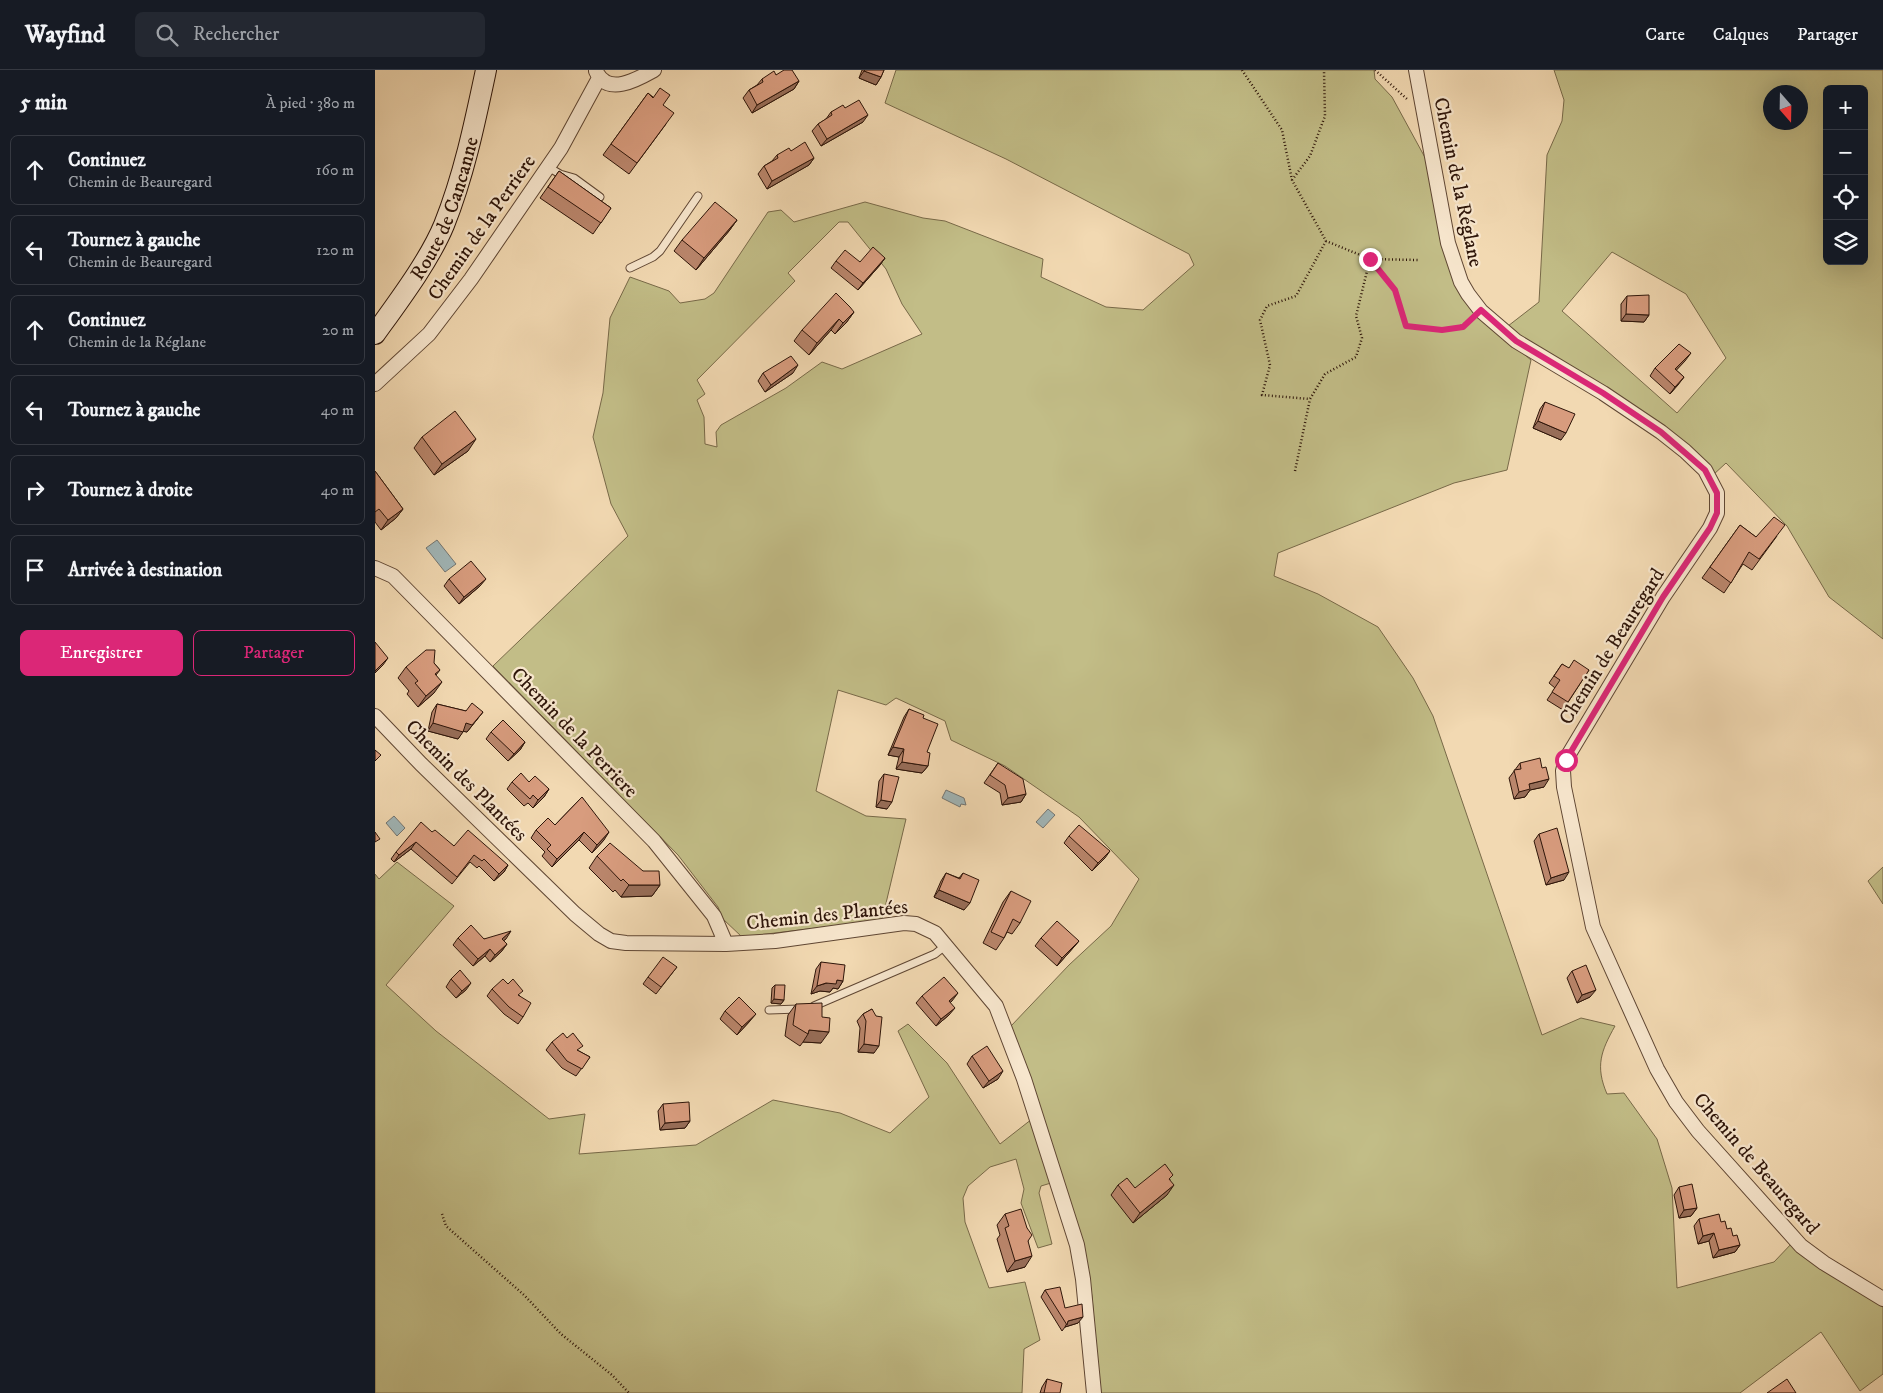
<!DOCTYPE html>
<html lang="fr">
<meta charset="utf-8">
<style>
body{margin:0;font-family:"IM FELL DW Pica",serif;background:#242831;color:#f1f3f6}
.controls{position:absolute;right:15px;top:15px;display:grid;overflow:hidden;border-radius:8px;box-shadow:0 5px 20px #0002}
.controls button{width:45px;height:45px;display:grid;place-items:center;padding:0;border:0;border-bottom:1px solid #363941;background:#171b24;color:#f1f3f6;font:25px sans-serif}
.compass{position:absolute;left:1388px;top:15px;width:45px;height:45px;border-radius:50%;background:#171b24;box-shadow:0 5px 20px #0002;rotate:160deg}
.stop{position:absolute;width:15px;height:15px;margin:-11px;border:4px solid #db2777;border-radius:50%;background:#fff}
.stop.end{background:#db2777;border-color:#fff;box-shadow:0 1px 5px #0008}
.list{margin:0;padding:0;list-style:none}
h2{display:flex;justify-content:space-between;align-items:center;height:65px;margin:0;padding:0 20px;font-size:21px}
h2 small{font-size:16px;font-weight:400;color:#9ea1a6}
.list li{display:grid;grid-template-columns:32px 1fr auto;gap:15px;align-items:center;box-sizing:border-box;height:70px;margin:0 10px 10px;padding:0 10px;border:1px solid #363941;border-radius:8px}
.list b{display:block;font-size:19px;white-space:nowrap}
.list p{margin:0;font-size:16px;white-space:nowrap;color:#9ea1a6}
.list em{font-size:16px;font-style:normal;color:#9ea1a6}
.actions{display:flex;gap:10px;padding:15px 20px}
.actions a{flex:1;padding:11px 0;border:1px solid #db2777;border-radius:8px;text-align:center;font-size:18px;color:#db2777}
.actions .main{background:#db2777;color:#fff}
.icon{flex:none;width:28px;height:28px;fill:none;stroke:currentColor;stroke-width:2;stroke-linecap:round;stroke-linejoin:round}
.map{position:relative;flex:none;width:1508px;height:1323px;overflow:hidden}
header{display:flex;align-items:center;gap:30px;box-sizing:border-box;height:70px;padding:0 25px;background:#171b24;border-bottom:1px solid #363941}
header strong{font-size:24px}
nav{display:flex;gap:28px;margin-inline-start:auto;font-size:18px}
.search{width:350px;height:45px;background:#242831;display:flex;align-items:center;gap:12px;box-sizing:border-box;padding:0 18px;border-radius:8px;color:#9ea1a6;font-size:19px}
main{display:flex}
aside{flex:1;background:#171b24}
.map>svg:first-child{display:block}
.green{fill:#c2bd87;stroke:#786948;fill-rule:evenodd}
.water{fill:#a1b7b9;stroke:#737673}
.lines{fill:none;stroke-linecap:round;stroke-linejoin:round}
.lane-casing{stroke:#5f4633;stroke-width:9}
.street-casing{stroke:#5f4633;stroke-width:16}
.secondary-casing{stroke:#2e1509;stroke-width:22}
.path{stroke:#2e1509;stroke-width:2.5;stroke-dasharray:1 2.5;stroke-linecap:butt}
.lane{stroke:#f7e6cd;stroke-width:7}
.street{stroke:#f7e6cd;stroke-width:14}
.secondary{stroke:#f7e6cd;stroke-width:20}
.wall{fill:#ba866c;stroke:#2e1509}
.shaded-wall{fill:#976d58;stroke:#2e1509}
.building{fill:#d89c7e;stroke:#2e1509}
.route{stroke:#db2777;stroke-width:6}
.labels{text-anchor:middle;stroke-width:4.5;stroke-linejoin:round;paint-order:stroke}
.street-label{font-size:20px;fill:#2e1509;stroke:#f7e6cd}
</style>
<header>
<strong>Wayfind</strong>
<div class="search"><svg class="icon" aria-label="search" viewBox="0 0 24 24"><circle cx="10" cy="10" r="6"/><path d="M15 15l6 6"/></svg>Rechercher</div>
<nav><a>Carte</a><a>Calques</a><a>Partager</a></nav>
</header>
<main>
<aside>
<h2>5 min<small>À pied · 380 m</small></h2>
<ul class="list">
<li><svg class="icon" aria-label="ahead" viewBox="0 0 24 24"><path d="M12 20V5M6 11l6-6 6 6"/></svg><div><b>Continuez</b><p>Chemin de Beauregard</p></div><em>160 m</em></li>
<li><svg class="icon" aria-label="left" viewBox="0 0 24 24"><path d="M17 20v-9H6M10 6l-5 5 5 5"/></svg><div><b>Tournez à gauche</b><p>Chemin de Beauregard</p></div><em>120 m</em></li>
<li><svg class="icon" aria-label="ahead" viewBox="0 0 24 24"><path d="M12 20V5M6 11l6-6 6 6"/></svg><div><b>Continuez</b><p>Chemin de la Réglane</p></div><em>20 m</em></li>
<li><svg class="icon" aria-label="left" viewBox="0 0 24 24"><path d="M17 20v-9H6M10 6l-5 5 5 5"/></svg><div><b>Tournez à gauche</b></div><em>40 m</em></li>
<li><svg class="icon" aria-label="right" viewBox="0 0 24 24"><path d="M7 20v-9h11M14 6l5 5-5 5"/></svg><div><b>Tournez à droite</b></div><em>40 m</em></li>
<li><svg class="icon" aria-label="arrive" viewBox="0 0 24 24"><path d="M6 21V4h12l-3 4 3 4H6"/></svg><div><b>Arrivée à destination</b></div></li>
</ul>
<div class="actions"><a class="main">Enregistrer</a><a>Partager</a></div>
</aside>
<div class="map">
<svg width="1508" height="1323" viewBox="0 0 1508 1323">
<rect width="100%" height="100%" fill="#f2d9b2"/>
<filter id="stains"><feTurbulence type="fractalNoise" baseFrequency=".004" numOctaves="4"/><feColorMatrix values="0 0 0 0 .2 0 0 0 0 .09 0 0 0 0 .02 0 0 0 .5 -.17"/></filter>
<radialGradient id="worn" r=".72"><stop offset=".6" stop-color="#630" stop-opacity="0"/><stop offset="1" stop-color="#630" stop-opacity=".3"/></radialGradient>
<!-- green -->
<path class="green" d="M521,0H999L1000,9L1017,27L1053,93L1105,248L1156,290L1132,400L1079,413L903,483L899,506L943,524L1003,557L1038,608L1058,646L1167,965L1206,948L1240,956C1226,981 1220,996 1232,1024L1249,1023L1282,1069L1297,1118L1302,1218L1399,1192L1418,1172L1450,1201L1508,1237V1304L1485,1321L1446,1262L1365,1323H725L717,1227L713,1199L636,956L694,895L736,856L764,809L704,747L630,696L576,670L570,651L521,628L511,635L463,620L441,721L491,746L531,749L507,850L367,867L348,849L343,837L303,785L118,596L253,466L236,434L218,367L228,323L235,248L255,207L294,221L305,233L330,229L339,223L393,142L406,140L419,152L490,132L548,148L570,151L668,189L666,207L731,237L768,240L819,195L814,184L631,89L510,33ZM464,152H473L511,199L527,234L547,264L467,299L447,292L411,318L346,355L341,362L342,377L330,374L329,347L322,330L330,324L322,310L420,211L413,203Z
M1179,0H1508V569L1454,527L1412,456L1351,393L1338,405L1153,273L1133,256L1164,232L1172,85L1187,51L1189,30ZM1452,19H1489V191H1452ZM1396,22H1426V52H1396ZM1237,182L1311,224L1351,288L1302,343L1187,241Z
M22,792L79,836L11,915L61,961L174,1049L210,1044L204,1084L321,1075L398,1030L465,1043L515,1063L554,1027L523,961L533,954L572,993L625,1074L657,1049L676,1113L666,1116L664,1123L677,1174L663,1178L646,1133L649,1119L641,1089L615,1097L593,1116L588,1128L590,1152L614,1218L650,1212L665,1270L649,1279L647,1323H0V804L4,809Z
M1508,797V834L1493,811Z"/>
<!-- water -->
<path class="water" d="M62,470L81,494L70,502L51,478Z
M571,720L589,728L591,735L586,734L585,737L567,728Z
M673,739L680,745L668,758L661,752Z
M19,746L30,758L22,766L11,753Z"/>
<g class="lines">
<!-- lane casing -->
<g class="lane-casing">
<path id="lane" d="M173,97L185,104L199,108L225,127
M255,198L278,187L285,181L323,126
M439,936L560,884L570,876
M394,940L424,939"/>
</g>
<!-- street casing -->
<g class="street-casing">
<path id="street" d="M1041,0L1073,173L1086,212L1093,224L1106,241L1141,271L1228,323L1286,362L1310,381L1330,400L1342,423V443L1335,458L1288,527L1191,689L1188,701L1189,717L1218,857L1282,999L1301,1032L1323,1061L1426,1176L1449,1193L1508,1229
M221,1C232,27 263,9 279,0
M0,314L54,264L96,209L186,78L224,8
M0,498L18,506L279,771L339,846L351,874
M0,646L46,694L200,844L224,864L236,871L251,873L351,874L400,871L529,853L541,854L560,863L621,936L649,1009L702,1175L708,1209L719,1323"/>
</g>
<!-- secondary casing -->
<g class="secondary-casing">
<g id="secondary">
<path id="s1" d="M0,264C23,232 54,191 69,155C89,105 100,52 111,0"/>
</g>
</g>
<!-- path -->
<path class="path" d="M867,0L907,60L917,110L951,171L995,189L1043,190
M1000,0L1033,30
M917,110L935,86L950,46L949,0
M951,171L921,226L892,236L885,250L895,295L887,325L935,329L950,304L981,287L987,268L981,246L995,189
M995,189L1020,220L1031,256C1053,257 1078,266 1096,249
M920,401L935,329
M67,1144L71,1156L149,1225L186,1264L237,1305L254,1323"/>
<!-- lane -->
<use href="#lane" class="lane"/>
<!-- street -->
<use href="#street" class="street"/>
<!-- secondary -->
<use href="#secondary" class="secondary"/>
</g>
<!-- wall -->
<path class="wall" d="M487,0H509L506,7L501,15L484,8Z
M401,5L424,11L419,19L377,43L368,28L374,20L382,15L387,9Z
M273,23L288,35L291,54L254,104L228,85Z
M470,38L488,52L446,76L437,61L443,54L451,49L456,42Z
M416,81L439,88L434,95L392,119L383,104L389,96L397,91L402,85Z
M184,101L236,138L218,164L165,128Z
M362,150L354,161L321,200L299,181L307,170Z
M510,188L505,195L483,220L456,198L461,191L485,192Z
M1252,226L1274,245L1269,252L1246,251V234Z
M479,242L471,253L460,264L456,260L434,285L419,271L427,260Z
M1310,291L1301,300L1309,307L1295,324L1275,306L1280,298Z
M388,303H418L390,322L383,311Z
M1170,332L1186,370L1158,358L1165,339Z
M47,367L93,381L59,405L39,378Z
M0,401L28,439L21,448L6,460L0,452Z
M1365,455L1381,467L1402,466L1377,500L1368,494L1349,523L1327,508Z
M74,509L105,516L84,534L69,516Z
M59,593L65,600L61,605L59,623L43,637L32,624L34,621L23,608L31,597Z
M1187,594L1193,598L1214,600L1188,640L1172,630L1180,618L1174,613Z
M62,634L91,641L108,642L92,662L88,661L83,669L53,661L57,642Z
M534,639L548,648L553,696L547,703L521,699L524,687L513,685L529,647Z
M116,662L150,672L145,680L133,691L111,669Z
M623,693L651,724L646,732L627,735L625,723L609,713Z
M1145,693L1169,717L1155,720L1150,727L1139,729L1134,708Z
M509,704L512,739L501,737L504,711Z
M137,712H154L174,719L169,727L158,738L153,733L149,736L132,719Z
M207,727L229,770L217,783L204,770L177,797L167,786L170,782L156,768L161,760L180,755Z
M57,762L79,776L133,795L129,802L119,811L104,796L102,798L95,792L77,814L36,779L19,792L16,789L21,782Z
M1164,764L1189,810L1171,815L1159,771Z
M694,766L730,788L717,801L689,773Z
M222,786L268,801L285,815L277,826L246,827L240,820L238,822L214,798Z
M571,803L584,808L588,803L589,840L559,827L566,811Z
M636,821L645,853L637,864L632,862L629,868L621,880L608,873L628,832Z
M83,868L109,869H131L128,871L132,874L126,882L115,892L110,886L98,896L78,875Z
M666,868L704,871L698,878L682,896L660,876Z
M446,892L468,911L463,919L458,918L455,922L445,921L436,924L441,899Z
M302,897L281,924L268,914L273,907Z
M1197,901L1215,927L1202,933L1192,908Z
M76,909L91,920L81,928L71,917Z
M133,914L145,926L148,947L143,954L129,944L112,926L117,919Z
M400,915L409,930L406,934L396,933L397,918Z
M547,926L577,931L575,933L574,945L561,956L541,933Z
M421,934L447,947L446,973L428,972L425,976L410,966L413,945Z
M497,939L499,983L483,982L485,958L482,951L488,944Z
M350,941L375,951L362,965L345,949Z
M177,972L204,981L215,987L201,1006L187,998L171,980Z
M597,986L623,1009L608,1018L592,994Z
M288,1034L315,1051L310,1058L285,1060L283,1041Z
M795,1109L792,1125L758,1153L736,1125L743,1115L760,1118Z
M1304,1117L1322,1138L1316,1146L1304,1148L1299,1125Z
M630,1144L652,1158L653,1171L650,1197L632,1202L622,1169L625,1165L622,1155Z
M1324,1149L1352,1159L1365,1175L1360,1182L1338,1188L1334,1171L1323,1174L1319,1156Z
M670,1220L690,1238L703,1253L690,1257L687,1261L666,1227Z
M672,1309L685,1323H665L667,1317Z"/>
<!-- shaded-wall -->
<path class="shaded-wall" d="M489,1L506,7L501,15L484,8Z
M424,11L419,19L377,43L382,35Z
M493,45L488,52L446,76L452,69Z
M439,88L434,95L392,119L397,111Z
M362,150L354,161L321,200L329,188Z
M510,188L505,195L483,220L488,213Z
M479,242L471,253L460,264L468,253Z
M1251,244L1274,245L1269,252L1246,251Z
M464,249L456,260L434,285L442,273Z
M1316,283L1310,291L1295,307L1300,299Z
M423,295L418,303L390,322L396,315Z
M1309,307L1303,315L1295,324L1300,317Z
M1163,351L1191,363L1186,370L1158,358Z
M101,369L93,381L59,405L67,394Z
M28,439L21,448L6,460L13,450Z
M111,509L105,516L84,534L89,527Z
M13,588L8,595L0,603V601Z
M67,612L59,623L43,637L51,626Z
M108,642L92,662L86,661L88,662L83,669L53,661L58,653H91Z
M150,672L145,680L133,691L139,684Z
M518,677L529,679L524,687L513,685Z
M527,692L553,696L547,703L521,699Z
M1174,709L1169,717L1155,720L1150,727L1139,729L1144,722L1154,714Z
M174,719L169,727L158,738L163,730Z
M651,724L646,732L627,735L633,728Z
M506,730L517,732L512,739L501,737Z
M209,762L204,770L177,797L182,789Z
M234,762L229,770L217,783L222,775Z
M41,772L36,779L19,792L24,785Z
M735,781L730,788L717,801L723,793Z
M133,795L129,802L119,811L124,804Z
M1194,802L1189,810L1171,815L1176,808Z
M254,815H285L277,826L246,827Z
M564,820L595,833L589,840L559,827Z
M136,861L131,869L121,876L127,869Z
M704,871L698,878L682,896L687,888Z
M132,874L126,882L115,892L120,885Z
M115,879L110,886L98,896L103,889Z
M462,910L468,911L463,919L458,918L455,922L445,921L436,924L442,916Z
M96,913L91,920L81,928L87,921Z
M1221,920L1215,927L1202,933L1207,925Z
M583,923L577,931L568,938L574,931Z
M399,929L409,930L406,934L396,933Z
M580,938L574,945L561,956L566,949Z
M381,944L375,951L362,965L367,957Z
M434,960L454,962L446,973L428,972L433,964Z
M489,974L504,976L499,983L483,982Z
M628,1001L623,1009L608,1018L614,1011Z
M315,1051L310,1058L285,1060L290,1053Z
M799,1115L792,1125L758,1153L765,1143Z
M1322,1138L1316,1146L1304,1148L1309,1140Z
M1339,1163L1334,1171L1323,1174L1328,1166Z
M1365,1175L1360,1182L1338,1188L1344,1180Z
M657,1186L650,1197L632,1202L640,1191Z
M708,1247L703,1253L690,1257L693,1251Z"/>
<!-- building -->
<path class="building" d="M409,0H417L424,11L382,35L374,20L388,12L387,9L399,1L401,5Z
M490,0H509L506,7L489,1Z
M285,18L295,25L288,35L299,43L262,93L236,74L273,23L278,28Z
M484,30L493,45L452,69L443,54L457,45L456,42L468,35L470,38Z
M430,72L439,88L397,111L389,96L403,88L402,85L414,78L416,81Z
M184,101L236,138L226,153L173,117Z
M340,132L362,150L329,188L307,170Z
M498,177L510,188L488,213L461,191L470,180L485,192Z
M461,223L475,237L479,242L468,253L464,249L442,273L427,260Z
M1274,225V245L1251,244L1252,226Z
M1304,274L1316,283L1300,299L1309,307L1300,317L1280,298Z
M416,286L423,295L396,315L388,303Z
M1170,332L1200,344L1191,363L1163,351Z
M80,341L101,369L67,394L47,367Z
M0,401L28,439L13,450L4,439L0,442Z
M1399,447L1410,455L1384,489L1374,482L1356,513L1335,497L1365,455L1381,467Z
M96,491L111,509L89,527L74,509Z
M0,572L13,588L0,601Z
M51,580H60L59,593L65,600L60,604L67,612L51,626L40,613L43,611L31,597Z
M1199,590L1214,600L1193,632L1177,622L1185,610L1179,606L1187,594L1194,598Z
M97,633L108,642L97,655L91,653L88,662L58,653L62,634L91,641Z
M534,639L549,645L548,648L563,654L552,682L555,683L553,696L527,692L529,679L518,677Z
M128,650L150,672L139,684L116,662Z
M0,680L6,685L0,691Z
M1165,688L1167,698L1171,697L1174,709L1154,714L1155,719L1144,722L1139,700L1146,699L1145,693Z
M623,693L648,709L651,724L633,728L630,715L615,705Z
M146,703L154,712L160,706L174,719L163,730L158,725L155,729L137,712Z
M509,704L524,707L517,732L506,730Z
M207,727L234,762L222,775L209,762L182,789L172,779L176,775L161,760L173,748L180,755Z
M46,752L57,762L60,760L79,776L93,760L133,795L124,804L109,789L107,791L99,785L82,807L41,772L24,785L21,782Z
M704,755L735,781L723,793L694,766Z
M1182,758L1194,802L1176,808L1164,764Z
M0,762L5,769L0,772Z
M235,773L268,801H284L285,815H254L248,809L246,811L222,786Z
M571,803L585,809L588,803L604,810L595,833L564,820Z
M636,821L656,831L645,853L638,849L629,868L616,862Z
M682,851L704,871L687,888L666,868Z
M96,855L109,869L136,861L127,869L132,874L120,885L115,879L103,889L83,868Z
M288,887L302,897L286,917L273,907Z
M446,892L470,895L468,911L462,910L461,914L451,913L442,916Z
M1211,895L1221,920L1207,925L1197,901Z
M85,900L96,913L87,921L76,909Z
M569,907L583,923L574,931L580,938L566,949L547,926Z
M128,909L133,914L138,909L148,921L143,925L156,933L148,947L134,937L117,919Z
M400,915H410L409,930L399,929Z
M364,927L381,944L367,957L350,941Z
M447,933V947L455,948L454,962L434,960L433,964L418,955L421,934Z
M497,939L501,946L507,947L504,976L489,974L491,951L488,944Z
M188,963L192,968L198,963L208,976L202,980L215,987L207,999L192,991L177,972Z
M612,976L628,1001L614,1011L597,986Z
M314,1032L315,1051L290,1053L288,1034Z
M790,1094L798,1105L794,1109L799,1115L765,1143L743,1115L752,1108L760,1118Z
M1317,1114L1322,1138L1309,1140L1304,1117Z
M646,1139L652,1158L657,1165L653,1171L657,1186L640,1191L630,1158L634,1156L630,1144Z
M1344,1144L1346,1152L1350,1151L1352,1159L1356,1158L1358,1166L1362,1165L1365,1175L1344,1180L1339,1163L1328,1166L1324,1149Z
M685,1217L690,1238L707,1234L708,1247L693,1251L692,1255L670,1220Z
M672,1309L687,1313L685,1323H669Z
M1412,1309L1421,1323H1392Z"/>
<g class="lines">
<!-- route -->
<path class="route" d="M995,189L1020,220L1031,256L1067,260L1088,257L1106,240L1141,271L1228,323L1286,362L1330,400L1342,423V443L1335,458L1288,527L1191,690"/>
</g>
<g class="labels">
<!-- street labels -->
<g class="street-label">
<text transform="translate(1084 112) rotate(78)" y="7">Chemin de la Réglane</text>
<text dy="7" stroke="none"><textPath href="#s1" startOffset="145">Route de Cancanne</textPath></text>
<text transform="translate(106 157) rotate(-55)" y="7">Chemin de la Perriere</text>
<text transform="translate(1236 576) rotate(-58)" y="7">Chemin de Beauregard</text>
<text transform="translate(200 662) rotate(46)" y="7">Chemin de la Perriere</text>
<text transform="translate(92 710) rotate(45)" y="7">Chemin des Plantées</text>
<text transform="translate(452 844) rotate(-6)" y="7">Chemin des Plantées</text>
<text transform="translate(1382 1093) rotate(49)" y="7">Chemin de Beauregard</text>
</g>
</g>
<rect width="100%" height="100%" filter="url(#stains)"/>
<rect width="100%" height="100%" fill="url(#worn)"/>
</svg>
<div class="controls">
<button>+</button>
<button>−</button>
<button><svg class="icon" aria-label="locate" viewBox="0 0 24 24"><circle cx="12" cy="12" r="6"/><path d="M12 2v4M12 18v4M2 12h4M18 12h4"/></svg></button>
<button><svg class="icon" aria-label="layers" viewBox="0 0 24 24"><path d="M12 4l9 5-9 5-9-5zM3 14l9 5 9-5"/></svg></button>
</div>
<svg class="compass" viewBox="-18 -18 36 36"><path d="M0-13l5 13h-10z" fill="#e53935"/><path d="M0 13l5-13h-10z" fill="#9ea1a6"/></svg>
<div class="stop" style="left:1191px;top:690px"></div>
<div class="stop end" style="left:995px;top:189px"></div>
</div>
</main>
